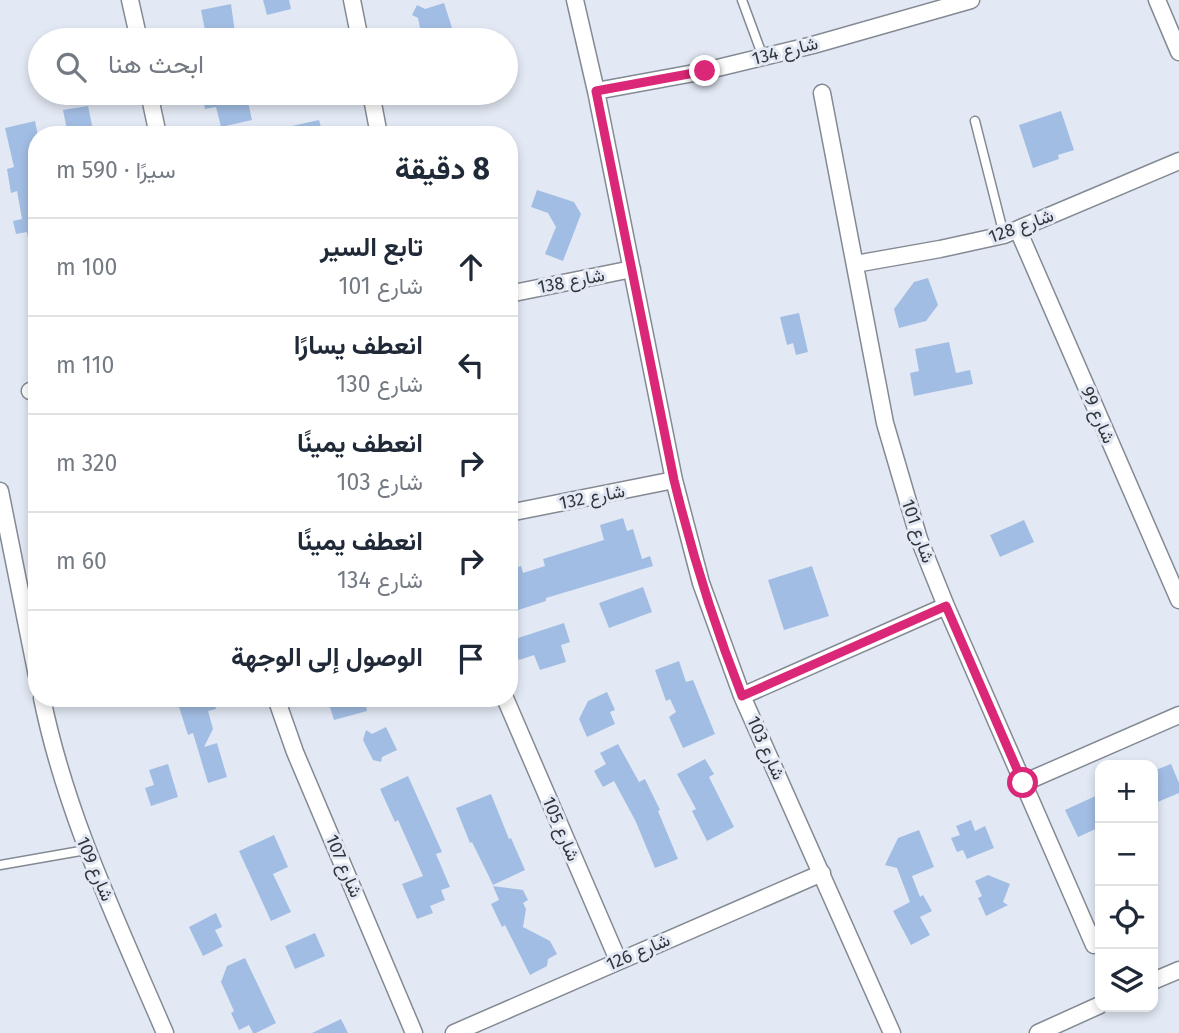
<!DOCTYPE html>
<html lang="ar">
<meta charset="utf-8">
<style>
body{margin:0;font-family:"Fira Sans",Vazirmatn,sans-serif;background:#f2f2f3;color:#1f2937;direction:rtl}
.controls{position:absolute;right:21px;bottom:21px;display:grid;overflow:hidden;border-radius:14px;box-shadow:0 4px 10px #0003}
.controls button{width:63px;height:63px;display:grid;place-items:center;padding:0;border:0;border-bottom:2px solid #e0e1e3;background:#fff;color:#1f2937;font:35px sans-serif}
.stop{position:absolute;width:21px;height:21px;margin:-16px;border:5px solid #db2777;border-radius:50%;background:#fff}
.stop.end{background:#db2777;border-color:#fff;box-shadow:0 2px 7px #0008}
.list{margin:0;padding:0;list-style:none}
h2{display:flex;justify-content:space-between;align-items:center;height:91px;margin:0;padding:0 28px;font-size:30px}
h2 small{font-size:23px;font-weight:400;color:#747a83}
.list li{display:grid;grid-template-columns:46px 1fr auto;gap:21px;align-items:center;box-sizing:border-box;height:98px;padding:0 28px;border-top:2px solid #e0e1e3}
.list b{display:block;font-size:26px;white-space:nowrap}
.list p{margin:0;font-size:23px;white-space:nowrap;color:#747a83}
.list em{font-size:23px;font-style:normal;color:#747a83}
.icon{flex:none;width:38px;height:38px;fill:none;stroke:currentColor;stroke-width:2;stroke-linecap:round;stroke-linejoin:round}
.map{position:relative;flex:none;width:1179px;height:1033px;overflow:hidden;direction:ltr}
.search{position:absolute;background:#fff;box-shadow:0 4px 10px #0003;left:28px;top:28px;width:490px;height:77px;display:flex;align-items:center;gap:18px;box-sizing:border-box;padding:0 24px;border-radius:38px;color:#747a83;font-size:26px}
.panel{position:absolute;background:#fff;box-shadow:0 4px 10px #0003;left:28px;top:126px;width:490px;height:581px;border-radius:28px;direction:rtl}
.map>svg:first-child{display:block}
.building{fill:#a2bde3}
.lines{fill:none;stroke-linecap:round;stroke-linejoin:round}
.lane-casing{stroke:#838a93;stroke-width:11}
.street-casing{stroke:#838a93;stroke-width:19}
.lane{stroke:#fff;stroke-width:8}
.street{stroke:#fff;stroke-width:16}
.route{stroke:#db2777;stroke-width:9}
.labels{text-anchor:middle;stroke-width:6;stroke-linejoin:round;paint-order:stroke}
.street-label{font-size:18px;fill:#323539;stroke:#e2e9f4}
</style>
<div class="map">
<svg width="1179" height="1033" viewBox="0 0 1179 1033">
<rect width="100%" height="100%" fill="#e2e9f4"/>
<!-- building -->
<path class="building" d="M263,0H289L291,9L267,15Z
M444,3L453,31L432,37L430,40H416L421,33L418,18L412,15L417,5L425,9Z
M231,4L236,40H207L201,10Z
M215,93H246L252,120L221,127L216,107L205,109L202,95Z
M88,106L94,135H68L63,110Z
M1061,111L1074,150L1058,155L1059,159L1033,168L1019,125Z
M319,120L323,135H275L274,130Z
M35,121L37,131V256L32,257L27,232L16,234L13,221L22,219L17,191L11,193L7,169L14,167L5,128Z
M537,190L574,202L581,214L563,261L545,254L556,227L548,213L531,207Z
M928,278L938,305L926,321L899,328L894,309L914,282Z
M799,313L808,352L796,355L793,343L787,345L780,317Z
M949,342L956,373L970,370L973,384L914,396L910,373L919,371L915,349Z
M623,518L627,531L633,529L642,559L650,556L653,566L546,598V601L509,613V570L521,566L523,573L545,566L543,559L604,540L600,525Z
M1024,520L1034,542L1000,557L990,535Z
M812,566L829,616L784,630L768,580Z
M643,587L652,612L609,628L599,603Z
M564,623L570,642L561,645L566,662L540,670L534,655L519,660L512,640Z
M679,661L686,682L693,680L715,734L683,748L669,717L676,712L670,699L666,701L655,670Z
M607,692L615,710L610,712L615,724L587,737L579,719L588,701Z
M199,698H213L216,709L208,711L213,729L204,747L217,743L227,777L208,783L193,733L188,735L178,704Z
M327,698H364L367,711L334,720Z
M386,727L397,750L382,757L381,762L373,760L363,740L366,730L372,734Z
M618,744L639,782L645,779L660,810L658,811L678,859L655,868L636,822L614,781L603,787L594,771L606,764L600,753Z
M705,759L714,774L709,777L734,827L707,841L692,811L696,809L677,774Z
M168,764L178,797L151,806L145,788L154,785L149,770Z
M1171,764L1179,783V793L1153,804V771Z
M408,776L442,852L436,854L450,887L441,890L445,900L430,906L433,913L417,919L402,884L423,876L398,820L395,822L380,789Z
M491,794L509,839L511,838L525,870L493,885L472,842L470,843L456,808Z
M1100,794V827L1078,837L1065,810Z
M971,820L975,831L985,826L994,848L967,859L963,850L957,852L951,838L960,835L956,826Z
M919,830L934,867L912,876L920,897L923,895L932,911L920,917L930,935L911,945L893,911L910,902L897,868L885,865L898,838Z
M274,835L288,867L273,874L291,912L271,921L239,851Z
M988,875L1010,884L1003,902L1008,905L986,916L978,898L982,896L975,881Z
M493,886L523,890L528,900L523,903L526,909L523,927L550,941L557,954L548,959L547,966L530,975L505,925L502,927L491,904L499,900Z
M216,913L222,927L215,930L223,946L203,956L189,927Z
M315,933L325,956L295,969L285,946Z
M245,958L276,1023L256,1033H253L249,1025L239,1030L231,1013L234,1011L221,982L227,966Z
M341,1019L348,1033H312Z"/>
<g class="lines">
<!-- lane casing -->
<g class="lane-casing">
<path id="lane" d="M742,0L763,57
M975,121L1004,235
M0,865L86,850"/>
</g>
<!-- street casing -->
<g class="street-casing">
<path id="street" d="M130,0L139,40
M352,0L360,40
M575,0L596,91L674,480L701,583L742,696L892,1033
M1157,0L1179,52
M596,91L705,71L813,45L971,0
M149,93L158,135
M371,93L379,135
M822,93L885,423L919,539L946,606L1094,945
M1018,230L1179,600
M855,264L940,249L1004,235L1179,161
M509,294L632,269
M30,391L37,389
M0,491L37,676
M509,513L674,480
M742,696L946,606
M42,698C66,816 118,923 165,1033
M276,698L295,752L414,1033
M505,698L618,960
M1023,783L1179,715
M1153,981L1179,970
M454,1033L822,873
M1038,1033L1100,1005"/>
</g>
<!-- lane -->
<use href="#lane" class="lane"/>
<!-- street -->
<use href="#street" class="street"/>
</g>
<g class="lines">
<!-- route -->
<path class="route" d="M705,71L596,91L674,480C692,554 714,625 742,696L946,606L1023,783"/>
</g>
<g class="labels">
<!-- street labels -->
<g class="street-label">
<text transform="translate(785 51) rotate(-14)" y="6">شارع 134</text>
<text transform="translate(1021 226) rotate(-20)" y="6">شارع 128</text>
<text transform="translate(571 281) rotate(-11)" y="6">شارع 138</text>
<text transform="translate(1098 415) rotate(67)" y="6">شارع 99</text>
<text transform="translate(592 497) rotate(-11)" y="6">شارع 132</text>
<text transform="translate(918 531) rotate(71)" y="6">شارع 101</text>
<text transform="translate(766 748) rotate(66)" y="6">شارع 103</text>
<text transform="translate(561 829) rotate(67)" y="6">شارع 105</text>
<text transform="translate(344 866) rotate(67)" y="6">شارع 107</text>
<text transform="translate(95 869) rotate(67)" y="6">شارع 109</text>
<text transform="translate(638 952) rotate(-23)" y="6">شارع 126</text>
</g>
</g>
</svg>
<div class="controls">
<button>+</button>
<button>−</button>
<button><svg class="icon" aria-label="locate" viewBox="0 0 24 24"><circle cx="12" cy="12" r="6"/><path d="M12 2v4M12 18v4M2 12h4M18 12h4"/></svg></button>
<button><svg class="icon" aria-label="layers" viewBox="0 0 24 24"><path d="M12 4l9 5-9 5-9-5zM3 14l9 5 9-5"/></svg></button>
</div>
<div class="stop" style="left:1023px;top:783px"></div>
<div class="stop end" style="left:705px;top:71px"></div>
<div class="search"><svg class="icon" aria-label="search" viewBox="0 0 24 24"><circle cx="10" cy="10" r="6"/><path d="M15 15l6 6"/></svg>ابحث هنا</div>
<section class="panel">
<h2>8 دقيقة<small>سيرًا · 590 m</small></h2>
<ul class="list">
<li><svg class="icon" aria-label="ahead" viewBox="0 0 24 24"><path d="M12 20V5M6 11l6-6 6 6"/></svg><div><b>تابع السير</b><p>شارع 101</p></div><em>100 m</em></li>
<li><svg class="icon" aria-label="left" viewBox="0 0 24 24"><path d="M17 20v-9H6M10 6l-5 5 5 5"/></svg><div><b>انعطف يسارًا</b><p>شارع 130</p></div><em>110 m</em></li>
<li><svg class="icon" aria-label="right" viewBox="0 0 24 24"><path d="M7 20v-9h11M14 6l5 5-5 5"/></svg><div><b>انعطف يمينًا</b><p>شارع 103</p></div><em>320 m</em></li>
<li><svg class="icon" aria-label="right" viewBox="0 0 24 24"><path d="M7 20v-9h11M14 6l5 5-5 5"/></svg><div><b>انعطف يمينًا</b><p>شارع 134</p></div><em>60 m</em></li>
<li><svg class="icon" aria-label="arrive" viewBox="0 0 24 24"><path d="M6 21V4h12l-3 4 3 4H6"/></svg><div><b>الوصول إلى الوجهة</b></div></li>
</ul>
</section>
</div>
